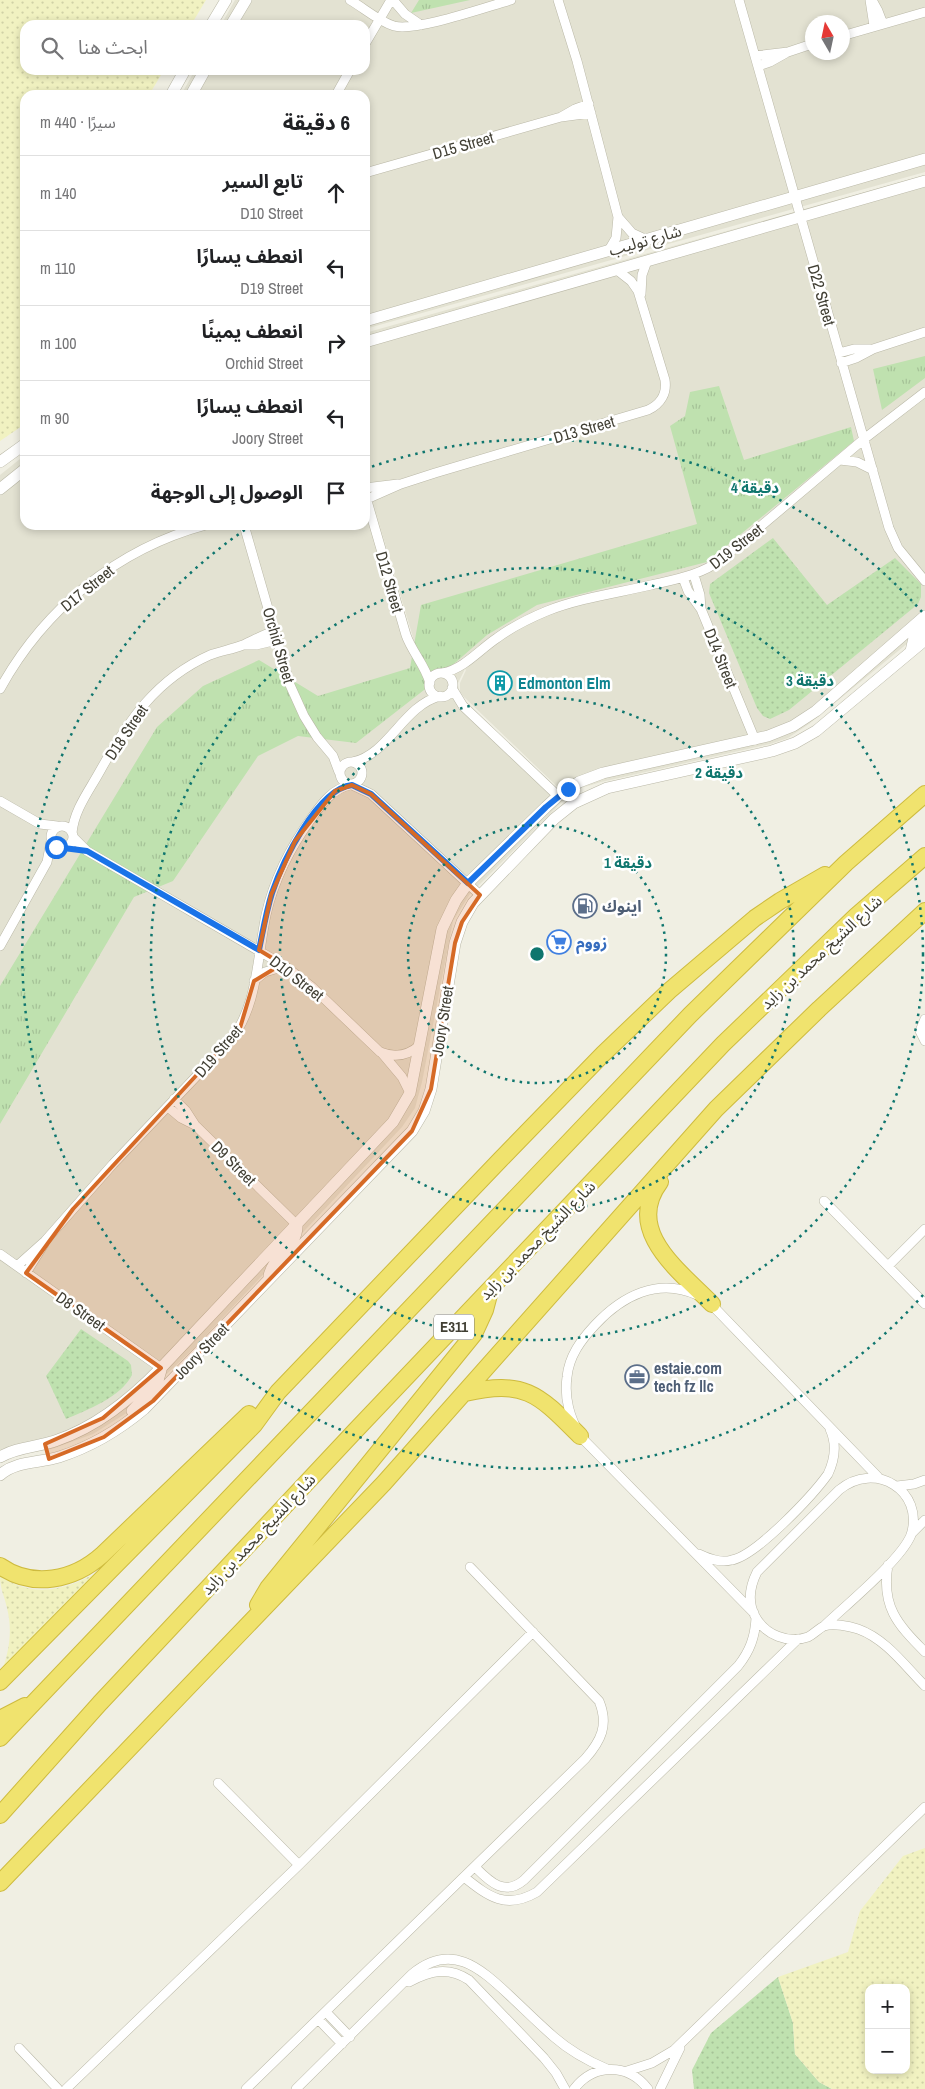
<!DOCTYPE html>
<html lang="ar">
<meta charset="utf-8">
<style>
body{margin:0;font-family:"Archivo Narrow","Noto Sans Arabic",sans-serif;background:#f6f6f6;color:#202124;direction:rtl}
.controls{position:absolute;right:15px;bottom:15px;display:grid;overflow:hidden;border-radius:10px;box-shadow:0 2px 8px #0003}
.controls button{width:45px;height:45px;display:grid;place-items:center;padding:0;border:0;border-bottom:1px solid #e0e0e0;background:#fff;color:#202124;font:25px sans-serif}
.compass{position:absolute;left:805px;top:15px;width:45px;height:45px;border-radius:50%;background:#fff;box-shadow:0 2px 8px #0003;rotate:351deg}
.stop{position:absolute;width:15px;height:15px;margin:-11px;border:4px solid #1a73e8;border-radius:50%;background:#fff}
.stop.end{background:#1a73e8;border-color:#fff;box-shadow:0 1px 5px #0008}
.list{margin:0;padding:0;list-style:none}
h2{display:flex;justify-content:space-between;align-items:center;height:65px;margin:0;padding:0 20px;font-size:21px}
h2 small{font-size:16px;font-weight:400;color:#757577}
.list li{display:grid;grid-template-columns:32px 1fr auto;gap:15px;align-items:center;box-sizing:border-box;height:75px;padding:0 20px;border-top:1px solid #e0e0e0}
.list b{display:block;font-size:19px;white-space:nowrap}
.list p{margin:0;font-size:16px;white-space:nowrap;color:#757577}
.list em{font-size:16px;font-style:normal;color:#757577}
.icon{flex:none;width:28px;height:28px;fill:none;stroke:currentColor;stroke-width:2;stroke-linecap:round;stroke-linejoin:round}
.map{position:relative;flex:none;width:925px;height:2089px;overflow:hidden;direction:ltr}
.search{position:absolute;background:#fff;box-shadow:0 2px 8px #0003;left:20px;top:20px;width:350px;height:55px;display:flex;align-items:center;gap:12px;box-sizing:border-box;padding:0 18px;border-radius:15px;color:#757577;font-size:19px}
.panel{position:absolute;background:#fff;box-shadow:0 2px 8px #0003;left:20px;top:90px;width:350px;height:440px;border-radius:15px;direction:rtl}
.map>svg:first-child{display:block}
.residential{fill:#e3e2d2;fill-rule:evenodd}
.grass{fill:url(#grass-dots)}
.sand{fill:url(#sand-dots);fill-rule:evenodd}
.park{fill:url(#park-tufts)}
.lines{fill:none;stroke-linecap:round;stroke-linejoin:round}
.minor-casing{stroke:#bab8a7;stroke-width:10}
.tertiary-casing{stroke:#bab8a7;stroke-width:12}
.motorway-casing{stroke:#cebb3f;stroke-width:18}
.minor{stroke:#fff;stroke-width:9}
.tertiary{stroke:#fff;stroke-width:11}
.motorway{stroke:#f0e36e;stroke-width:16}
.route{stroke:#1a73e8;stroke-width:6}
.marked{fill:#d66a26;fill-opacity:0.2;stroke:#d66a26;stroke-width:4;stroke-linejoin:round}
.ring{fill:none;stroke:#0f766e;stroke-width:2.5;stroke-dasharray:2.5 5}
.labels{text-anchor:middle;stroke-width:5;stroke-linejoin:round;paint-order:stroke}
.shield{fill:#fff;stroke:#7a7971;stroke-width:1}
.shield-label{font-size:15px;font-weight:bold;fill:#413f34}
.street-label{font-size:16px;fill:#413f34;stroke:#fff}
.culture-label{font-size:16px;font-weight:bold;fill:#0d838f;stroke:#fff;text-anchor:start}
.service-label{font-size:16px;font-weight:bold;fill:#4e5e75;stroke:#fff;text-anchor:start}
.shop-label{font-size:16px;font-weight:bold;fill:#366cbe;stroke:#fff;text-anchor:start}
.centre{fill:#0f766e;stroke:#fff;stroke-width:2.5}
.ring-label{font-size:15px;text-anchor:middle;font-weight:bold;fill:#0f766e;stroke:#fff;stroke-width:5;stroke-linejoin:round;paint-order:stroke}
</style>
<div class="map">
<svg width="925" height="2089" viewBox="0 0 925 2089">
<defs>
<pattern id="grass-dots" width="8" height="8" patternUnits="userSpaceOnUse" patternTransform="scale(1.25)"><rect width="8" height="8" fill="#bfe1af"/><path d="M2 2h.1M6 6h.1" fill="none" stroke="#a5c297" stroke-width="1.8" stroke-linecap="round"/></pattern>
<pattern id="sand-dots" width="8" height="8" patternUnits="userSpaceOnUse" patternTransform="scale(1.25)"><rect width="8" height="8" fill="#f1f2c1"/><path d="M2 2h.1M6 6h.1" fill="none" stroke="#d0d1a6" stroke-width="1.8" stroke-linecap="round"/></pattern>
<pattern id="park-tufts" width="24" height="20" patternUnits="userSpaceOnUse" patternTransform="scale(1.25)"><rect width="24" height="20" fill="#bfe1af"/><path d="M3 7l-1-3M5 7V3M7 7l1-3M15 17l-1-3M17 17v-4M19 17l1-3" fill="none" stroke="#a5c297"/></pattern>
</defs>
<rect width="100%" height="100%" fill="#f0efe3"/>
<!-- residential -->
<path class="residential" d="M235,0H925V172L365,329V95H181L195,70H365V25H221ZM812,22H842V52H812Z
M925,175V629L809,724L788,738L770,744L601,782L581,788L568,797L464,697L460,692V683L466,670L465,669L458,683L459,692L464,700L566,798L470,894L453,921L422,1082L415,1108L402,1127L195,1347L125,1414L93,1434L52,1449L10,1456L0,1462V475L25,455V525H365V480H388H366L365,475V333ZM376,513L415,644L457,661L445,667L414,645Z"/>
<!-- grass -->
<path class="grass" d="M773,538L827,605L895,558L921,584V597L918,604L789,710L770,719L763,716L757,708L709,593L710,584Z
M81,1329L128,1361L131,1365L132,1375C121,1397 87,1410 66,1419L46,1376Z
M778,1977L793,2023L795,2054L819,2082L832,2089H694L692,2070L711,2033Z"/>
<!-- sand -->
<path class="sand" d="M0,0H206L191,25H25V70H164L149,95H25V424L0,441Z
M105,1567L0,1676C9,1653 13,1632 7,1608C4,1594 0,1590 0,1575C6,1577 11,1582 17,1585C47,1597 81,1584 105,1567Z
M925,1848V2089H832L819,2082L795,2054L793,2023L778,1977L848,1952L860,1911L903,1856ZM869,1988H906V2070H869Z"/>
<!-- park -->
<path class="park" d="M419,0H470L411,13Z
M925,356V378L882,410L873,369Z
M719,386L744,460L851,427L854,441L707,562L537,605L487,635L424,690L356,743L298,736L258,756L173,881L134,897L0,1124V986L157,727L203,686L259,660L318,696L410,668L421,605L697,524L670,426L685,416L690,392Z"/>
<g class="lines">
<!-- minor casing -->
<g class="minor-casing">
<path id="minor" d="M350,0C364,8 378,21 394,26C415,32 486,7 511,0
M393,0L405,14L421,25
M558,0L577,61L618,217L632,233L645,239
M739,0L889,528L898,548L925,581
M870,0L874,26
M872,0L878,11L883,24
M842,36L925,12
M365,44L391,0
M755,56L788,52L812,44
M758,66L770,62L786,53
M336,95L350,70
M561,117L575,109L589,104
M365,173L561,117L591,113
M609,250L616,238L618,217
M641,294L642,275L647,261
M839,353L854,349H870
M841,363L856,358L873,349L925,332
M840,460L857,462L873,470
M365,488L398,484
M365,494L406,635C412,652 425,665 430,683
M367,499L401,484L435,473L648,410C661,404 667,393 665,380L638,291L631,281L617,270
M244,525L290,685L304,716L317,737L333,756L339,772
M694,575L700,595L701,609
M683,578L688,591L701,609L755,740
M243,645H256L277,640
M443,673C465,668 479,650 497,638C512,627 530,618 547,611C580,598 617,593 651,585C677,579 701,575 722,559L864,439L925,392
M429 685a12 12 0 1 1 24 0a12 12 0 1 1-24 0Z
M452,688L463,706L558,796
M0,689C44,609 117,549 206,525
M340 773a11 11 0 1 1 22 0a11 11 0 1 1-22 0Z
M353,762C389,754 403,706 440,696
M352,785L371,794L480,895
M0,801L40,824L57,826
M51 837a11 11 0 1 1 22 0a11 11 0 1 1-22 0Z
M72,833C74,810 89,791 100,771C128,721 156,679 210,655C221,651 233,649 243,645C254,640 263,635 274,631
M73,837L87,851L285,966L312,987L380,1052C395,1058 408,1056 420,1045
M0,946L47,862L51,841
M254,981L265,972L285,966
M925,1019L920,1031L925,1041
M381,1052L402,1077L410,1093
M174,1099L186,1111L195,1125
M168,1107L181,1118L195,1125L297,1225
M824,1201L925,1304
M0,1254L161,1368
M17,1266L45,1241L113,1164L229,1042C258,1008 257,957 266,915C274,879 291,846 313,816C323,802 333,789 350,785
M888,1266L925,1229
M26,1273L44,1244
M697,1295C658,1277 622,1296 595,1325C581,1340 569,1356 567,1377C564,1399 570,1417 580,1436L754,1613
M710,1303L878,1477
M897,1486L914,1484L925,1480
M911,1534L925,1520
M699,1554C710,1559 720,1563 732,1560C757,1555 813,1495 828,1474C835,1459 837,1444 830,1429
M888,1565C881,1606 897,1624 925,1652
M824,1626C846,1605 901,1560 911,1535C925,1491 875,1460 839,1490L757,1572C750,1586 747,1601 755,1616C765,1635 788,1644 808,1637C814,1634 818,1629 824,1626C833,1623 849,1626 858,1629C886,1639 905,1666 925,1686
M218,1783L299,1865
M475,1867C489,1881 504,1897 524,1880L738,1666C750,1651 755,1637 756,1618
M464,1877C489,1897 506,1910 537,1892L798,1639
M409,1982C430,1971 448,1966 469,1980L544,2058L556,2073L565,2089
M326,2012L350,2037
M318,2019L342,2044
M19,2048L58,2089
M627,2071L652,2063L674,2050L925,1807
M66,2089L299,1865L533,1632
M246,2089L585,1759C601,1741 609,1725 599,1701L470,1567
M296,2089L412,1974C451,1942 479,1967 509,1995C524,2009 539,2024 554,2037C570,2051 588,2061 607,2069
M574,2089C594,2063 628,2063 648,2089
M660,2089L680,2048"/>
</g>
<!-- tertiary casing -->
<g class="tertiary-casing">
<path id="tertiary" d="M211,25L226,0
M231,25L246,0
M171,95L185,70
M191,95L205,70
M365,321L925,159
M365,342L925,181
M0,462L25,444
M0,489L25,469
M911,651L914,638L925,628
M269,1276C273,1256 298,1246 297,1225
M132,1411L157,1384L161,1370
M0,1457C17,1447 37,1447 55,1441C97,1427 131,1399 161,1368L393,1122L410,1093L442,929L456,900L468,883L546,807L558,796L579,782L603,773L768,736L793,726L816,711L925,616
M0,1475C15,1461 39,1463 59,1457C90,1447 119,1430 144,1409L412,1131L424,1111L431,1089L455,943L462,922L473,903L554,819L574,803L607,788L772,751L795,743L816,731L925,640"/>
</g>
<!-- motorway casing -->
<g class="motorway-casing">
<path id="motorway" d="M660,1182C623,1231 681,1272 712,1304
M465,1393C526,1379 539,1395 580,1436
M0,1566C33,1589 74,1580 102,1555L249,1414
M258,1605L268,1588L474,1334L485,1310L490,1291
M0,1682L254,1425L278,1392L500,1160L603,1054L669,991L755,918L780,901L825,875
M0,1719L25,1706
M0,1738L690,1015L846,863L925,794
M0,1815L100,1703L355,1431L723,1044L856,916L925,856
M0,1883L384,1483L716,1109L819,1009L925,911"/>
</g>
<!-- minor -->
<use href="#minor" class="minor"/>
<!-- tertiary -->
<use href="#tertiary" class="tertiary"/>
<!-- motorway -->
<use href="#motorway" class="motorway"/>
</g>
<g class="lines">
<!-- route -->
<path class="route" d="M56,847L87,851L259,950C263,931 266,912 272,893C282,863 317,789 352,785L371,794L468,883L546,807L568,789"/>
</g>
<!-- marked area -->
<path class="marked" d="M352,785L371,794L480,895L462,922L455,943L431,1089L412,1131L153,1401L104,1437L49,1459L45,1444L103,1418L161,1368L26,1273L73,1209L240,1028L254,981L282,964L259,950L271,895L295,841L335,791Z"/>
<!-- distance rings -->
<g class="ring">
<circle cx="537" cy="954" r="129"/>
<circle cx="537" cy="954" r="257"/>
<circle cx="537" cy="954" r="386"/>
<path d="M923 1295A515 515 0 1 1 249 527M365 469A515 515 0 0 1 923 613"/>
</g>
<!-- icons -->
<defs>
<g id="building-ring" transform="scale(1.25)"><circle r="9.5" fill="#fff" stroke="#0f9aa8" stroke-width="1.5"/><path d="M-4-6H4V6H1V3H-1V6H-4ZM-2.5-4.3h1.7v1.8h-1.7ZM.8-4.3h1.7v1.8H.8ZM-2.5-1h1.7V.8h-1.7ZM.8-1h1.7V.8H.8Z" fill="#0f9aa8"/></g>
<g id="fuel-ring" transform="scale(1.25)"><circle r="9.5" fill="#fff" stroke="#5c6f8a" stroke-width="1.5"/><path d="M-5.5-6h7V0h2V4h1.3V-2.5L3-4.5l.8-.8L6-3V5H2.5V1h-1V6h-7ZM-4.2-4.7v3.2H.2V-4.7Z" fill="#5c6f8a"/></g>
<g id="supermarket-ring" transform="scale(1.25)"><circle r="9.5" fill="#fff" stroke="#3f7fe0" stroke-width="1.5"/><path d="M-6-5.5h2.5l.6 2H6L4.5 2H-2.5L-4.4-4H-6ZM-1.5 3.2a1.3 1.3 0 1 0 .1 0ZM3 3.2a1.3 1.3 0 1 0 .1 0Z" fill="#3f7fe0"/></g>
<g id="office-ring" transform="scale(1.25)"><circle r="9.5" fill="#fff" stroke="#5c6f8a" stroke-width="1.5"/><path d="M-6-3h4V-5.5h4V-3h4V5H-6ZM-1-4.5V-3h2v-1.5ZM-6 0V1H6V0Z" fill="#5c6f8a"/></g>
</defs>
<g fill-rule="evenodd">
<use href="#building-ring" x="500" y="683"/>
<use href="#fuel-ring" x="585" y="906"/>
<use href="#supermarket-ring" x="559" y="942"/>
<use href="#office-ring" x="637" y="1377"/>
</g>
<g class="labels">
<!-- shield labels -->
<rect class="shield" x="434" y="1314.5" width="40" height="25" rx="4"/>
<g class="shield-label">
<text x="454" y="1332">E311</text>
</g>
<!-- street labels -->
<g class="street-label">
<text transform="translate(463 145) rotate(-16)" y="6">D15 Street</text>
<text transform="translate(645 240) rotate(-16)" y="6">شارع توليب</text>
<text transform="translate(822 295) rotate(74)" y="6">D22 Street</text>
<text transform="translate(584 429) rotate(-16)" y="6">D13 Street</text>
<text transform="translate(736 546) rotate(-38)" y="6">D19 Street</text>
<text transform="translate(390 582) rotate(74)" y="6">D12 Street</text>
<text transform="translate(87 588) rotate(-39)" y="6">D17 Street</text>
<text transform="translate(279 645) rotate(74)" y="6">Orchid Street</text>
<text transform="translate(721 658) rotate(68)" y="6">D14 Street</text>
<text transform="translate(126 732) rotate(-56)" y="6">D18 Street</text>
<text transform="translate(821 952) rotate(-43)" y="6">شارع الشيخ محمد بن زايد</text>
<text transform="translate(297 978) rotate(38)" y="6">D10 Street</text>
<text transform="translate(442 1021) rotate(-81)" y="6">Joory Street</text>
<text transform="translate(218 1051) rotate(-49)" y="6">D19 Street</text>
<text transform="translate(234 1163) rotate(45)" y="6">D9 Street</text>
<text transform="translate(537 1240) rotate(-46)" y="6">شارع الشيخ محمد بن زايد</text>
<text transform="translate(81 1311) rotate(35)" y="6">D8 Street</text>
<text transform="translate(201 1351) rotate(-46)" y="6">Joory Street</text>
<text transform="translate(258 1534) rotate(-47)" y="6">شارع الشيخ محمد بن زايد</text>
</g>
<!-- culture labels -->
<g class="culture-label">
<text x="518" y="689">Edmonton Elm</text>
</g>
<!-- service labels -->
<g class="service-label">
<text x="602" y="912">اينوك</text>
<text x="654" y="1374">estaie.com<tspan x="654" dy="18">tech fz llc</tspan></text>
</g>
<!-- shop labels -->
<g class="shop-label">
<text x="576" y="948">زووم</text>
</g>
</g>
<circle cx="537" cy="954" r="8" class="centre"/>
<g class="ring-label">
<text x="755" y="493">4 دقيقة</text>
<text x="810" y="686">3 دقيقة</text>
<text x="719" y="778">2 دقيقة</text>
<text x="628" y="868">1 دقيقة</text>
</g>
</svg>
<div class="controls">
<button>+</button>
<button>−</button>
</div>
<svg class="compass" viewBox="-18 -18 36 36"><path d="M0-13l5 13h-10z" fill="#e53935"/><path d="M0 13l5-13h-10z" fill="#757577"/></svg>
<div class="stop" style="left:56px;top:847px"></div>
<div class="stop end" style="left:568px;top:789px"></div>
<div class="search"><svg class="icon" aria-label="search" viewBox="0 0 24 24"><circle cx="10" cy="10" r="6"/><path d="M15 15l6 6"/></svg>ابحث هنا</div>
<section class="panel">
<h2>6 دقيقة<small>سيرًا · 440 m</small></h2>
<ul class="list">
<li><svg class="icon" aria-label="ahead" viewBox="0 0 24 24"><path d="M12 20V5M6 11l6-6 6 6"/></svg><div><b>تابع السير</b><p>D10 Street</p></div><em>140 m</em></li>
<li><svg class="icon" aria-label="left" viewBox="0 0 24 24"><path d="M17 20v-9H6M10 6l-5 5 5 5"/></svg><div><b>انعطف يسارًا</b><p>D19 Street</p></div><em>110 m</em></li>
<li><svg class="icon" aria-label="right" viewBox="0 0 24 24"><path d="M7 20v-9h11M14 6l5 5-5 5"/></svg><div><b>انعطف يمينًا</b><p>Orchid Street</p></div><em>100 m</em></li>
<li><svg class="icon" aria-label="left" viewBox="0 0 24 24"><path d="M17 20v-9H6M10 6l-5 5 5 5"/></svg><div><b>انعطف يسارًا</b><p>Joory Street</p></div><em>90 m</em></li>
<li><svg class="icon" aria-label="arrive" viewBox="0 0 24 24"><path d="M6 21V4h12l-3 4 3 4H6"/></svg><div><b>الوصول إلى الوجهة</b></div></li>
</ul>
</section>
</div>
